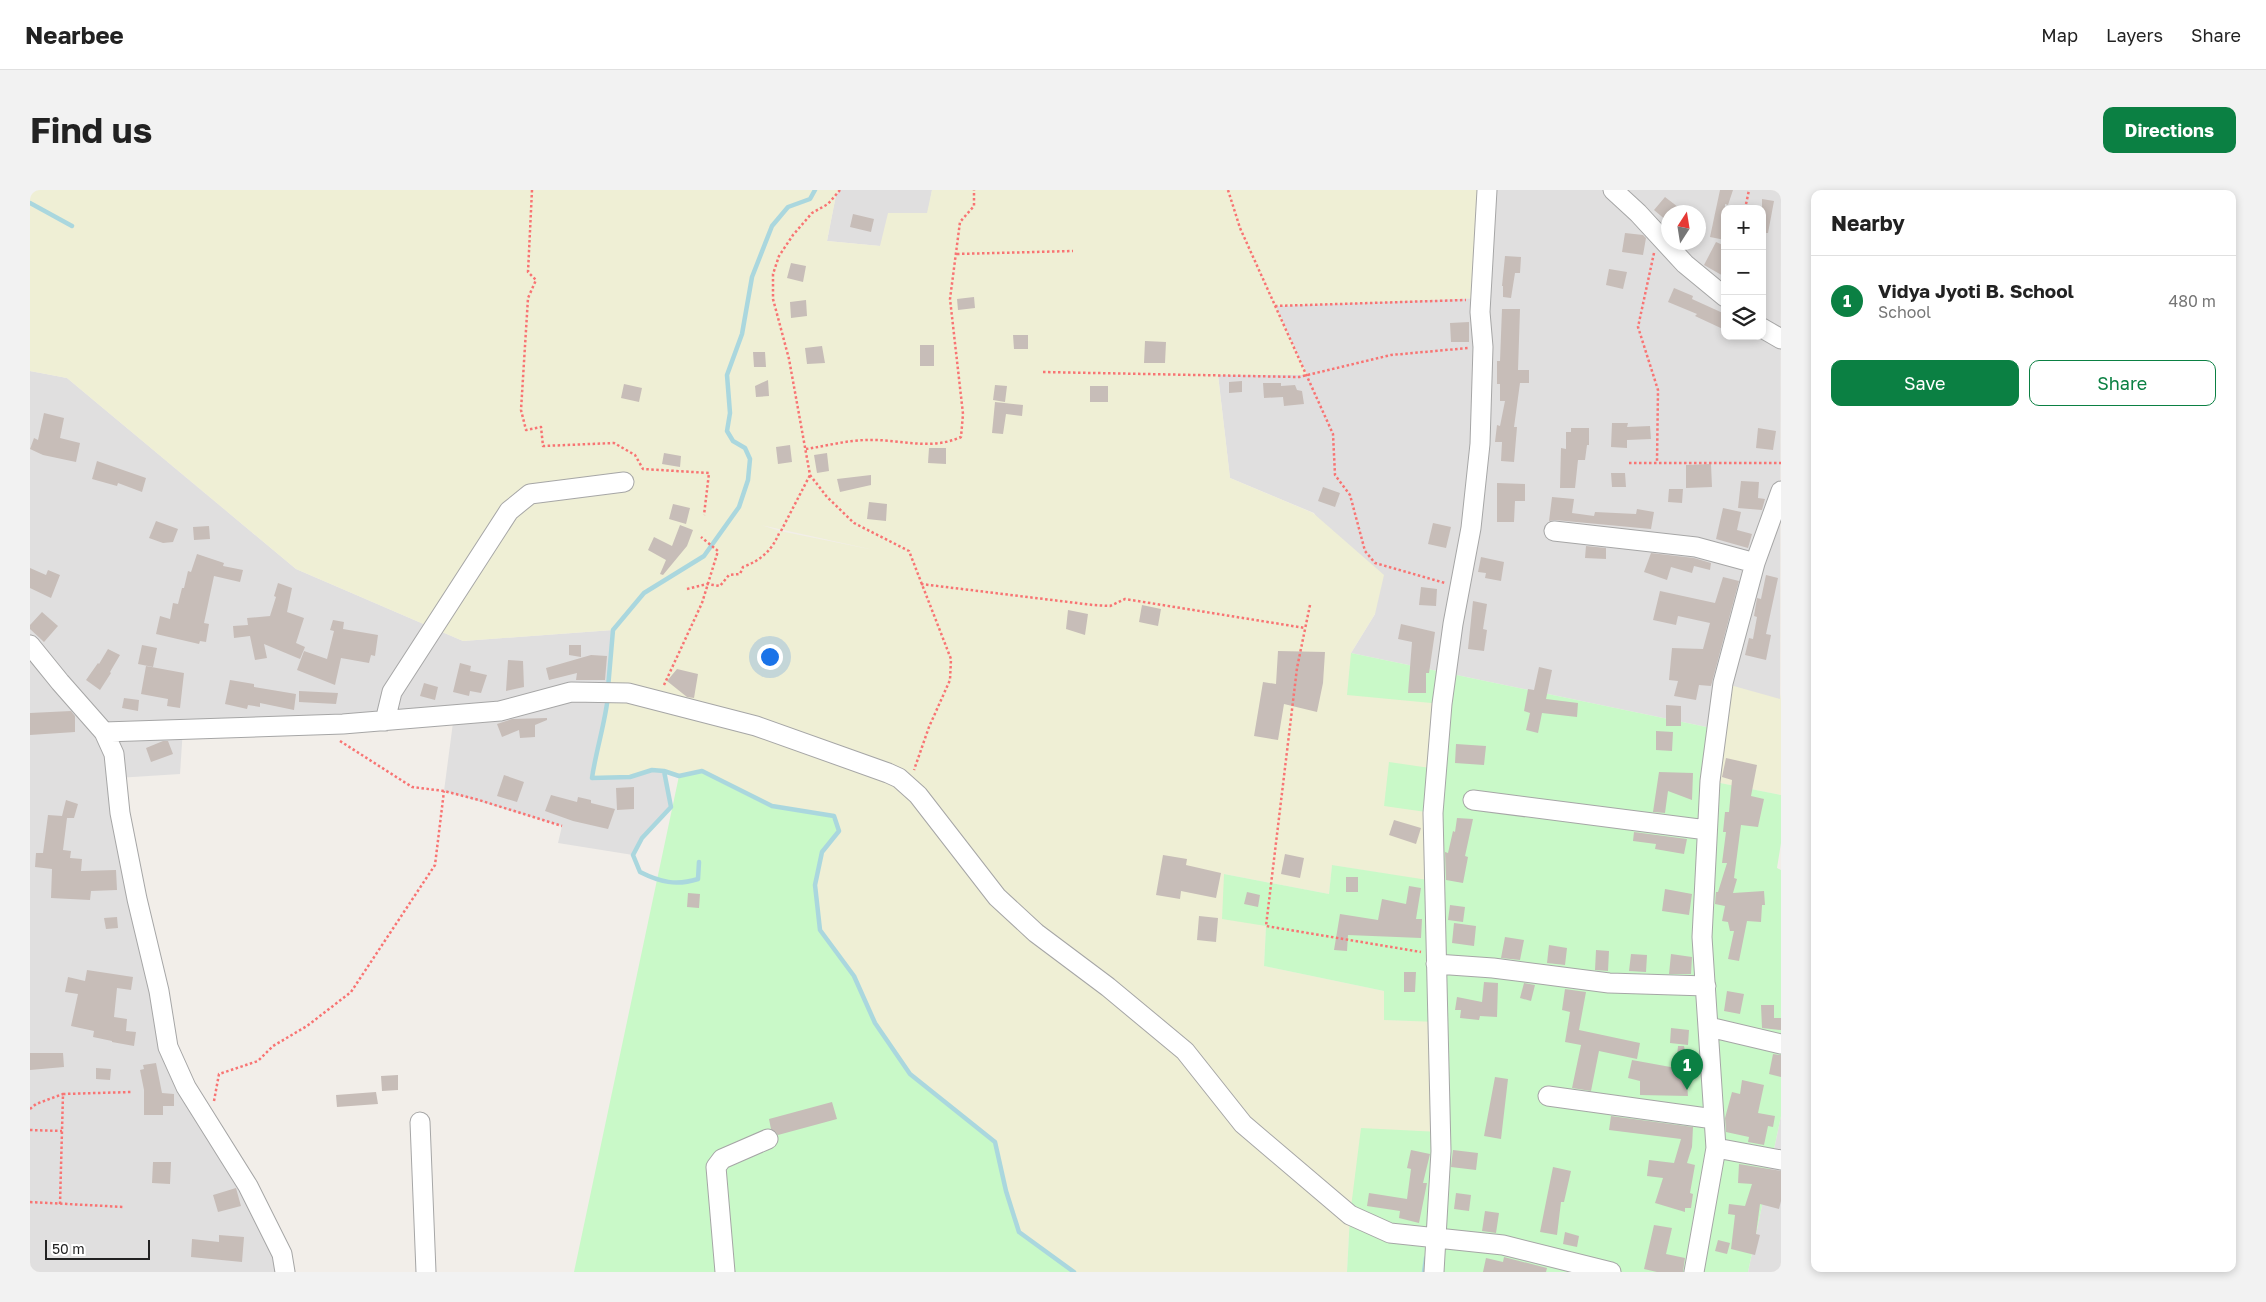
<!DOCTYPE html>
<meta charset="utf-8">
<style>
body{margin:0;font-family:"Golos Text",sans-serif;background:#f2f2f2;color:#222}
.controls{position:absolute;right:15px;top:15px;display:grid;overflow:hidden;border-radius:10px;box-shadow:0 2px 8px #0003}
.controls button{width:45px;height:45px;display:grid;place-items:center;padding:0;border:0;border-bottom:1px solid #e0e0e0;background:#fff;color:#222;font:25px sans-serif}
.compass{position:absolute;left:1631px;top:15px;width:45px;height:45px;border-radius:50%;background:#fff;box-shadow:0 2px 8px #0003;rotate:12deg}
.scale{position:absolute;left:15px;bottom:12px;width:105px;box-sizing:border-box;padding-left:5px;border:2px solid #222;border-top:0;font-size:14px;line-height:18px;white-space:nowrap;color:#222;-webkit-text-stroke:4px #fff;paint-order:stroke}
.you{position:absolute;left:739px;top:466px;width:18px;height:18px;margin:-12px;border:4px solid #fff;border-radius:50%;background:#1a73e8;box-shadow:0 0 0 8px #1a73e833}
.badge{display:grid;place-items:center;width:32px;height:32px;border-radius:50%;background:#0b8043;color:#fff;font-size:16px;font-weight:700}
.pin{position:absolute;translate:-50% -41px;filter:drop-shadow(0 1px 2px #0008)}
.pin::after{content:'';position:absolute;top:26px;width:18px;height:15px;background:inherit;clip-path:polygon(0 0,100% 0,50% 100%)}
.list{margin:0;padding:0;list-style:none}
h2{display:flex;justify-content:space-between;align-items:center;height:65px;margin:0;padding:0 20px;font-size:21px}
h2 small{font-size:16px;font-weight:400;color:#767676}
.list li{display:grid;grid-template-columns:32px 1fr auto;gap:15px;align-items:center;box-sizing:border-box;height:90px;padding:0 20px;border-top:1px solid #e0e0e0}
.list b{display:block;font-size:19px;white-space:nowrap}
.list p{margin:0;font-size:16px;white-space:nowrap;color:#767676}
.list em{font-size:16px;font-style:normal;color:#767676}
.actions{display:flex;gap:10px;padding:15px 20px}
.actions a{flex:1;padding:11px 0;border:1px solid #0b8043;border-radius:10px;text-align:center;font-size:18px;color:#0b8043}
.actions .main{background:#0b8043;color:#fff}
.icon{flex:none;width:28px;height:28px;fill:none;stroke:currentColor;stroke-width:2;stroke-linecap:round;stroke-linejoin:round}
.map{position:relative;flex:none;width:1751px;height:1082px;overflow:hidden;border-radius:10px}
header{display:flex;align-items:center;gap:30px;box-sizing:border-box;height:70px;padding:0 25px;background:#fff;border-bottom:1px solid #e0e0e0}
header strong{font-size:24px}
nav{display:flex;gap:28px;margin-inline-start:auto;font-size:18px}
.intro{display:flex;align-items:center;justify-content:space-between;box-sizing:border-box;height:120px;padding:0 30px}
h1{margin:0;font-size:35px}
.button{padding:12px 22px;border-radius:10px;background:#0b8043;color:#fff;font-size:18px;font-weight:700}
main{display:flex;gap:30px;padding:0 30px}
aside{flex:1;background:#fff;border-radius:10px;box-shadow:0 2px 8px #0003}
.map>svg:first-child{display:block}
.residential{fill:#e0dfdf;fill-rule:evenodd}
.farmland{fill:#efefd5;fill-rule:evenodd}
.park{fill:#c9f9c8}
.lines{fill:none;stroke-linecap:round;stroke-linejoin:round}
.stream{stroke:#aad7de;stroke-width:4.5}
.building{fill:#c7bdb8}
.minor-casing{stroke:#a6a6a6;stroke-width:21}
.path{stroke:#f87473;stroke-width:2.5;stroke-dasharray:2.5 2.5;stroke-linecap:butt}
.minor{stroke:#fff;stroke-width:19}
</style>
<header>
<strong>Nearbee</strong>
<nav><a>Map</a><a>Layers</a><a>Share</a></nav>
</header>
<div class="intro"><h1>Find us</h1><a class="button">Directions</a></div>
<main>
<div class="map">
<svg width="1751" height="1082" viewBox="0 0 1751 1082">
<rect width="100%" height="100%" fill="#f2eee9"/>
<!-- residential -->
<path class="residential" d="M810,0H902L898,23L850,56L797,51L806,5Z
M1459,0H1751L1750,509L1686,539L1321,463L1345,424L1284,323L1200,288L1188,185L1277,184L1245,116L1450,108ZM1695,19H1732V146H1695ZM1638,22H1668V52H1638Z
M0,181L37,188L266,379L433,451L583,440L575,532L566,559L562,588L600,587L622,580L634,581L641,617L612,648L603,665L528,653L532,636L414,601L424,525L153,538L150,584L87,588L138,857L255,1082H0Z
M1751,926V1082H1718Z"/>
<!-- farmland -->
<path class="farmland" d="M0,0H810L806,5L797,51L850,56L858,23H897L902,0H1456L1450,108L1246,116L1277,185H1188L1200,288L1283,323L1354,385L1345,424L1321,463L1412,514L1407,579L1354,615L1403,623L1404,692L1302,675L1299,704L1194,684L1236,736L1234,776L1354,801V830L1408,831L1410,942L1320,1025L1317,1082H1044L989,1042L976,1001L924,918L880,884L845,833L824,786L790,740L785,695L792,662L809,641L804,626L742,616L672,581L649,586L622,580L600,587L562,588L566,559L575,532L583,440L433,451L266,379L37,188L0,181ZM731,335L844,360L750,341Z
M1693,493L1750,509L1751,504V605L1680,591Z"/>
<!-- park -->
<path class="park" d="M1321,463L1686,539L1680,591L1751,605V653L1747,678L1751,680V926L1718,1082H1317L1320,1025L1331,938L1410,942L1408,832L1354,830V801L1234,776L1236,736L1192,729L1194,684L1299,704L1302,675L1404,691L1403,623L1354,616L1359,572L1407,579L1412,514L1317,505Z
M672,581L742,616L804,626L809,641L792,662L785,695L790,740L824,786L845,833L880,884L965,952L976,1001L989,1042L1044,1082H544L649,586Z"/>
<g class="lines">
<!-- stream -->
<path class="stream" d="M0,13L42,36
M578,498L583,440L614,403L674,366L709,317L718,290L720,269L715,258L703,251L697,241L700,223L697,185L712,144L722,87L742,36L758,17L780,9L785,0
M578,506C575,534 566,560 562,588L600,587L622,580L634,581L641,617L612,648L603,665L610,682C630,692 646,696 668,689L669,672
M634,581L649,586L672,581L742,616L804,626L809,641L792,662L785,695L790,740L824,786L845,833L880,884L965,952L976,1001L989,1042L1044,1082
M1394,1082L1396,1068"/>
</g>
<!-- building -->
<path class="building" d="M1690,0H1703L1698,15L1695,14V50L1680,47Z
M1635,7L1648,17L1644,22H1638L1637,31L1624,20Z
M1732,9L1744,11L1738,43H1732Z
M823,24L844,29L841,42L820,37Z
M1595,43L1613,45L1616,48L1613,65L1592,62Z
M1686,52L1695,56V87L1674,75Z
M1475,66L1491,67L1490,83H1485L1481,108L1473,107V96H1472Z
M761,73L776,76L773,92L757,88Z
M1579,79L1597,82L1593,99L1576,95Z
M1644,98L1663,106L1662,109L1695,124V140L1665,126L1667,124L1638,112Z
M944,107L945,118L928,120L927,109Z
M776,110L777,126L761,128L760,112Z
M1472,119H1490L1488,180H1499V193H1490L1484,237H1487L1484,272L1471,271L1472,252H1465L1467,235L1470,236L1475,211H1470V194H1467V171H1470Z
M1439,132V152H1421L1420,133Z
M983,145H998V159H984Z
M1115,151L1136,152L1135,173H1114Z
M890,155H904V176H890Z
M792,156L795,173L777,174L775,158Z
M723,162H735L736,177H724Z
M738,190L739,206L726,207L725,196Z
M1212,191V202L1199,203V192Z
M1233,193H1251V196L1265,195L1267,200L1272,201L1274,214L1254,216L1253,207L1234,208Z
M594,194L612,198L609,212L591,208Z
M965,195L977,196L975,212L963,210Z
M1060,196H1078V212H1060Z
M965,212L993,215L992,226L976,224L973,244L962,243Z
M14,223L34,228L30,248L50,253L46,272L13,265L0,259L4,248L8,250Z
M1582,233H1598L1597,237L1620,236L1621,249L1597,250V258L1581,257Z
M1541,238H1559V255H1557L1555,270H1548L1545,298H1530L1531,258L1536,259V242H1541Z
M1728,238L1746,241L1743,260L1726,258Z
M760,255L762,272L748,274L746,257Z
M899,258H916V274L898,273Z
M634,263L651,266L650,277L632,274Z
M797,263L799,281L787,283L784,265Z
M67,271L116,288L112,302L88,293L87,296L62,289Z
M1681,274L1682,297L1656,298V275Z
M1581,283H1595L1596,297H1582Z
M841,285V295L810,302L807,289Z
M1711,291L1729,292L1728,308L1735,309L1732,320L1708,318Z
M1467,293L1495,294V311H1485L1484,332H1467Z
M1293,297L1310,303L1305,317L1288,311Z
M1639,299H1653L1652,313L1638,312Z
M1522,307L1544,309L1542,323L1564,326L1565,322L1606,324L1607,319L1624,322L1621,339L1525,330L1519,331Z
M839,312L857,314L856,331L837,329Z
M643,314L660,318L656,334L639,329Z
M1693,318L1711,322L1707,340L1722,344L1718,358L1686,349Z
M126,331L148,339L143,352L133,353L119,348Z
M1403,333L1421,337L1416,358L1398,354Z
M650,335L663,340L657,356L633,385L630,384L636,370L618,360L624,347L642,356Z
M179,336L180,349L164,350L163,337Z
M1556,356L1576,358V369L1555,368Z
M1621,363L1664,368L1681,373L1680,380L1664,376L1662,383L1641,377L1637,390L1614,382Z
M167,364L194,373L193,376L213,380L210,392L184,386L174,433L179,434L176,452L170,451L169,454L126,444L130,426L140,429L143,413L148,414L152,398H154L158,381L161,382Z
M1451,367L1474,372L1471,391L1455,388L1456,383L1448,382Z
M0,378L16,385L18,380L30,385L21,408L0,398Z
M1736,385L1748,388L1736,444L1741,445L1736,470L1715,465L1719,448L1723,449L1727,427L1724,426L1727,408L1731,409Z
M1693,387L1709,391L1681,496L1669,495L1666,510L1644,506L1648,491L1639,490L1642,458L1673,459L1680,433L1648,426L1646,435L1623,430L1630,401L1685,413Z
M248,393L262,398L257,422L274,428L266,453L275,457L270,469L234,454L237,468L225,470L220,446L204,448L203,436L218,435L217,428L240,426L246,407L244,406Z
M1391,397L1407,399L1406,416L1389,415Z
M1443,411L1457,414L1453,439L1457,440L1454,461L1438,459Z
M1112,415L1131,419L1128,436L1109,432Z
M1038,420L1058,424L1055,445L1036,439Z
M12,422L28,436L14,452L0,439V435Z
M303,430L314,432L313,439L348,445L345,466L341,465L339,473L311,468L305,495L267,480L274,461L297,469L304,441L300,440Z
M1371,434L1405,442L1399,483H1396V503H1378L1382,452L1368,449Z
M112,455L127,458L123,477L108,474Z
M539,455H551V467L539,465Z
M78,459L90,465L80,482L81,483L70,500L56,490L68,473L69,474Z
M1248,461L1295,462L1293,493L1287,522L1254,514L1248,550L1224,546L1233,492L1246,494Z
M561,465L577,466L575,490H546L547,483L519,490L516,478Z
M478,470L493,471L494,497L476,501Z
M430,473L441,476L440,481L457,485L451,503L440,501L439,506L423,502Z
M116,476L154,483L150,518L137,516L138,509L111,504Z
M1509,477L1522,480L1516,509L1548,513L1547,527L1512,523L1508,543L1496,540L1500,523L1494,521L1498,499L1504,500Z
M647,479L668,484L664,508L657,507L637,491Z
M200,490L224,494V497L266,504L264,520L230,513V517L218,515L217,519L195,514Z
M394,493L408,497L405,510L390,506Z
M269,501L308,503L306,514L269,512Z
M94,508L109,510L108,521L92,518Z
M1636,515L1651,516V536H1636Z
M41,521L45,526V542L0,545V523Z
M517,528V530L505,535V547L490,548L489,540L472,547L467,534L482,529Z
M1626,541L1643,542L1642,561L1626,560Z
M133,551H138L143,564L121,572L116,558Z
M1426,554L1456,556L1454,575L1425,573Z
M1696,568L1727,575L1721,606L1734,609L1728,637L1711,635L1704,688L1707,689L1703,703L1734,701L1735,715H1732L1731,732L1717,731L1709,771L1698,769L1704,741H1700L1698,732L1692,731L1695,716L1685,714L1686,702H1688L1697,673H1692L1696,642H1693L1695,622H1699L1702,590L1692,587Z
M1629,582L1663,583L1662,610L1638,601L1635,623L1623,622Z
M474,585L494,592L487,612L467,606Z
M604,597V619L587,620L586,598Z
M521,605L547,612L548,607L561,610V613L585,619L578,639L543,631L515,621Z
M36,610L48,614L44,628H37L33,660L41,661L40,668L52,669L51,681L86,680L87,700L61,701L60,710L21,708L22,679L5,677L6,663H13L18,625L32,626Z
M1427,628L1443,629L1435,666L1438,667L1433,693L1416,690L1415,662L1418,663L1423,641L1425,642Z
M1364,630L1391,638L1386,654L1359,645Z
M1604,642L1657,649L1654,664L1625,659L1626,654L1603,651Z
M1255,664L1274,668L1270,688L1251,684Z
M1133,665L1157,669L1156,675L1191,683L1186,708L1151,701L1150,709L1126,705Z
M1316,687H1328V702H1316Z
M1379,696L1391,698L1386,729H1392L1391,748L1318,745L1317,761L1304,760L1310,724L1348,730L1352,709L1376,714Z
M1635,699L1662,704L1659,725L1632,721Z
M1217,702L1230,705L1228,717L1214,714Z
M658,703L670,704L669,718L657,717Z
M1420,715L1435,717L1433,732L1418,730Z
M1169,726L1188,728L1186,752L1167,750Z
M87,727L88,738L76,739L74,728Z
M1424,733L1446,736L1444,756L1422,753Z
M1475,747L1494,750L1490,770L1471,768Z
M1519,755L1537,758L1535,775L1517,773Z
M1566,760L1579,761L1578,781L1565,780Z
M1601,764L1617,765L1616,782L1599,781Z
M1641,764L1662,767L1661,784H1639Z
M57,780L103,787L101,800L87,798L84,827L97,829L96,841L106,842L104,856L82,852V851L63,847L64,841L41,836L48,804L35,802L38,787L55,791Z
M1374,782H1386L1385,802H1374Z
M1454,792L1468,793L1467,827L1450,826L1449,830L1430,828L1431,820H1425L1427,807L1452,812Z
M1494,793L1505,795L1501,811L1490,808Z
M1535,799L1556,802L1549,840L1610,853L1607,869L1569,861L1561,901L1542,898L1551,855L1535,852L1540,822L1532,820Z
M1697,801L1714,804L1710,824L1694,821Z
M1731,815H1744V828H1751V840L1732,838Z
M1641,838L1659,840L1658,855L1640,853Z
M1648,856H1654L1655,861L1662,862L1660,882H1656L1658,906L1610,905V891L1598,888L1602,870L1646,878Z
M0,863H33L34,877L0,880Z
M1743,864L1751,865V887L1739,884Z
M126,873L132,903L144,904V916H133V925H114V900L110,880L114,879L113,875Z
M66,878L81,879L80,890L66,889Z
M368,885V900L352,901L351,886Z
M1465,887L1478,889L1471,949L1454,946Z
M1712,890L1734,895L1728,923L1745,926L1743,937L1738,936L1734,955L1718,952L1719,947L1696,942L1695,928L1702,902L1710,904Z
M346,902L348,914L307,917L306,905Z
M802,912L807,929L748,945L741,939L739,929Z
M1581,926L1663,937L1662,957L1657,973L1665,975L1660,1003L1663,1004L1661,1018H1655V1022L1625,1013L1633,988L1617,986L1619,970L1644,973L1651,949L1579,940Z
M1381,960L1400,964L1393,993H1397L1389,1033L1369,1028L1370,1021L1337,1016L1339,1003L1377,1009L1381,979L1377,978Z
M1423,960L1448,963L1446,980L1421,977Z
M123,972H141L140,994L122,993Z
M1709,974L1751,981V1011L1749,1019L1730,1014L1726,1044L1730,1045L1725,1065L1701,1059L1705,1025L1698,1024L1699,1014L1715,1016L1722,994L1708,993Z
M1523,977L1541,981L1534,1012H1531L1527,1045L1510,1042Z
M206,998L211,1016L188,1022L183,1005Z
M1426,1003L1441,1005L1439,1021L1424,1019Z
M1455,1021L1469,1023L1466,1043L1452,1041Z
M1624,1035L1642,1038L1636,1064L1655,1068L1653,1082H1627L1614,1079Z
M1535,1042L1549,1046L1547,1057L1533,1054Z
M189,1045L214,1047L212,1072L161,1067L162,1049L189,1052Z
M1688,1050L1700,1053L1697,1064L1685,1061Z
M1474,1067L1517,1078L1516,1082H1453L1456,1068L1473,1072Z"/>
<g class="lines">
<!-- minor casing -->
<g class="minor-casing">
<path id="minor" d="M1583,0L1608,23L1655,74L1695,107
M1732,138L1751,149
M1524,341L1666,357L1725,373
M0,455L30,492L74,542L84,564L90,623L107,709L129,801L138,857L156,897L218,996L252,1064L255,1082
M355,531L362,502L479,321L500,304L594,292
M74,542L313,534L470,521L541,502L598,503L726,536L858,583L869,588L888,605L967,707L1006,743L1078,797L1155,861L1213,934L1320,1025L1360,1043L1473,1055L1581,1082
M1443,610L1677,640
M1406,774L1463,778L1579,793L1676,796
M1679,837L1751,854
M1518,906L1684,929
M390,932L396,1082
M1686,958L1751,970
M695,1082L686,977L692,969L738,949
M1404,1082L1411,961L1403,623L1412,514L1423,434L1441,338L1450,254L1453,157L1450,122L1457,0
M1664,1082L1686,958L1672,747L1680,591L1693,493L1725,373L1751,301"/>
</g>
<!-- path -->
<path class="path" d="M502,0L498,82L506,90L498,108L491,220L496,240L511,237L513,256L584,253L605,265L613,279L679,283L674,325
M810,0L798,14L782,23L763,45L749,66L743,84V109L759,169L780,285L797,307L824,333L879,361L921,469L920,490L899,537L884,580
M1198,0L1210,38L1303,244L1305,285L1320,305L1335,361L1345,373L1415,393
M1715,19L1719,0
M1624,63L1608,137L1628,200L1627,272
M927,64L1043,61
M1245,116L1436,110
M1013,182L1269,187L1361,165L1438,158
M776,259C796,256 818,250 838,250C870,249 900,261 931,247L933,224L920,109L930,32L944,16V0
M1599,273H1751
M751,341L780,285
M891,394L1063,415L1080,416L1095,409L1275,438
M657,399L677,394L690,396L699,385L710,384L713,377C732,370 743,359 750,341
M1280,415L1267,478L1236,736L1391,762
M634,495L672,413L688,361L671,347
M310,551L382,597L414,601L449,610L532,636
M184,911L189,884L228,871L243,856L277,836L321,802L405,675L414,601
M0,919L6,914L33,904
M0,940L32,941
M0,1012L94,1017
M30,1014L33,904L101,902"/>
<!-- minor -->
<use href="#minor" class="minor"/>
</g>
</svg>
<div class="controls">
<button>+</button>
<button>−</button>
<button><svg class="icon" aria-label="layers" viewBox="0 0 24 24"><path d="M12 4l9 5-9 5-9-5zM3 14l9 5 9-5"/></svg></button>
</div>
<svg class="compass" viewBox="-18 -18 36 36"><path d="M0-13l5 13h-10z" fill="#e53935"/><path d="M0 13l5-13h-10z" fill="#767676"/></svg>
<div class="scale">50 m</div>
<div class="you"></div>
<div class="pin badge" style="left:1657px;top:900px">1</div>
</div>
<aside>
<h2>Nearby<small></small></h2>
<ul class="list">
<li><span class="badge">1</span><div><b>Vidya Jyoti B. School</b><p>School</p></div><em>480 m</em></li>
</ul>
<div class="actions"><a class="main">Save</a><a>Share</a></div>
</aside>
</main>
